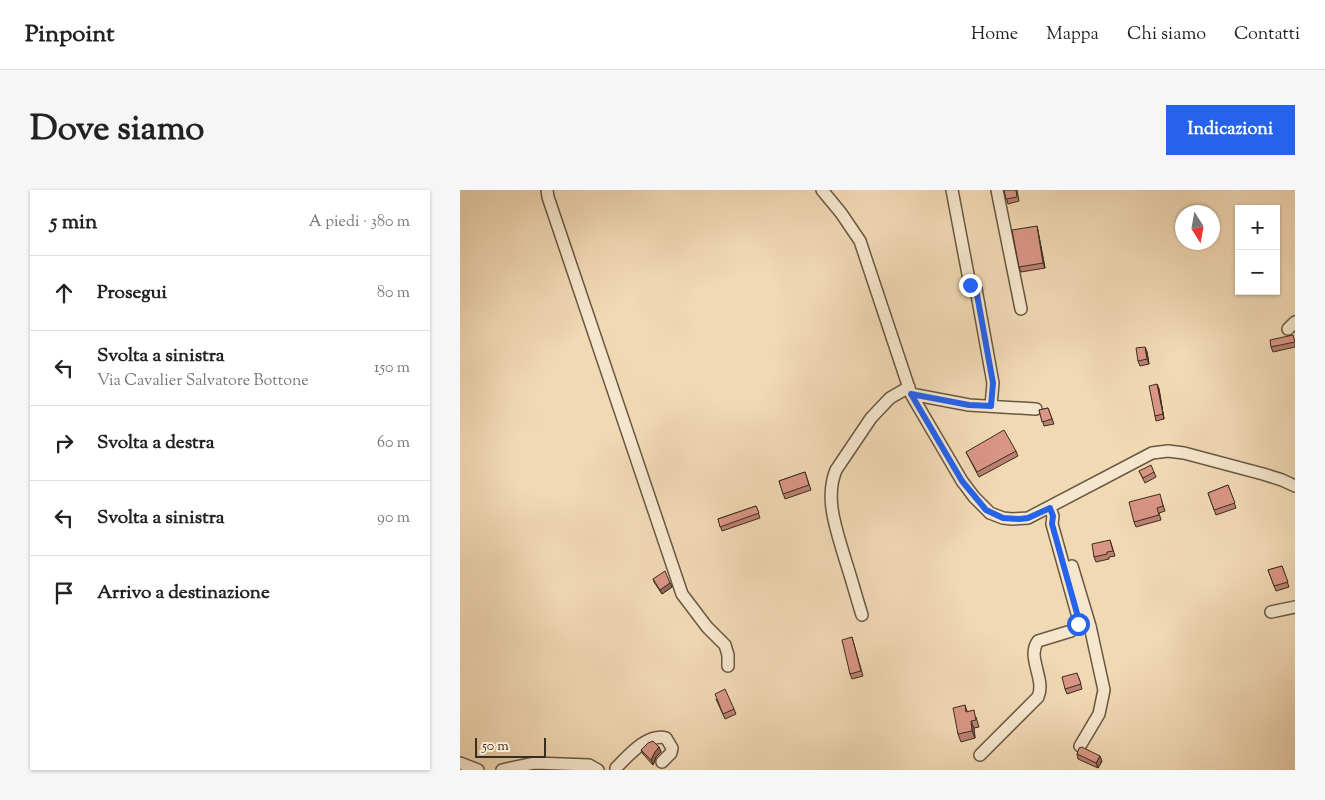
<!DOCTYPE html>
<html lang="it">
<meta charset="utf-8">
<style>
body{margin:0;font-family:"Sorts Mill Goudy",serif;background:#f6f6f6;color:#222}
.controls{position:absolute;right:15px;top:15px;display:grid;overflow:hidden;border-radius:0px;box-shadow:0 1px 4px #0004}
.controls button{width:45px;height:45px;display:grid;place-items:center;padding:0;border:0;border-bottom:1px solid #e0e0e0;background:#fff;color:#222;font:25px sans-serif}
.compass{position:absolute;left:715px;top:15px;width:45px;height:45px;border-radius:50%;background:#fff;box-shadow:0 1px 4px #0004;rotate:169deg}
.scale{position:absolute;left:15px;bottom:12px;width:71px;box-sizing:border-box;padding-left:5px;border:2px solid #3a2d1b;border-top:0;font-size:14px;line-height:18px;white-space:nowrap;color:#3a2d1b;-webkit-text-stroke:4px #f6e6ce;paint-order:stroke}
.stop{position:absolute;width:15px;height:15px;margin:-11px;border:4px solid #2563eb;border-radius:50%;background:#fff}
.stop.end{background:#2563eb;border-color:#fff;box-shadow:0 1px 5px #0008}
.list{margin:0;padding:0;list-style:none}
h2{display:flex;justify-content:space-between;align-items:center;height:65px;margin:0;padding:0 20px;font-size:21px}
h2 small{font-size:16px;font-weight:400;color:#767676}
.list li{display:grid;grid-template-columns:32px 1fr auto;gap:15px;align-items:center;box-sizing:border-box;height:75px;padding:0 20px;border-top:1px solid #e0e0e0}
.list b{display:block;font-size:19px;white-space:nowrap}
.list p{margin:0;font-size:16px;white-space:nowrap;color:#767676}
.list em{font-size:16px;font-style:normal;color:#767676}
.icon{flex:none;width:28px;height:28px;fill:none;stroke:currentColor;stroke-width:2;stroke-linecap:round;stroke-linejoin:round}
.map{position:relative;flex:none;width:835px;height:580px;overflow:hidden;border-radius:0px}
header{display:flex;align-items:center;gap:30px;box-sizing:border-box;height:70px;padding:0 25px;background:#fff;border-bottom:1px solid #e0e0e0}
header strong{font-size:24px}
nav{display:flex;gap:28px;margin-inline-start:auto;font-size:18px}
.intro{display:flex;align-items:center;justify-content:space-between;box-sizing:border-box;height:120px;padding:0 30px}
h1{margin:0;font-size:35px}
.button{padding:12px 22px;border-radius:0px;background:#2563eb;color:#fff;font-size:18px;font-weight:700}
main{display:flex;gap:30px;padding:0 30px}
aside{flex:1;background:#fff;border-radius:0px;box-shadow:0 1px 4px #0004}
.map>svg:first-child{display:block}
.lines{fill:none;stroke-linecap:round;stroke-linejoin:round}
.minor-casing{stroke:#685841;stroke-width:14}
.minor{stroke:#f6e6ce;stroke-width:11}
.wall{fill:#bb8073;stroke:#3a2d1b}
.shaded-wall{fill:#98685e;stroke:#3a2d1b}
.building{fill:#d99586;stroke:#3a2d1b}
.route{stroke:#2563eb;stroke-width:6}
</style>
<header>
<strong>Pinpoint</strong>
<nav><a>Home</a><a>Mappa</a><a>Chi siamo</a><a>Contatti</a></nav>
</header>
<div class="intro"><h1>Dove siamo</h1><a class="button">Indicazioni</a></div>
<main>
<aside>
<h2>5 min<small>A piedi · 380 m</small></h2>
<ul class="list">
<li><svg class="icon" aria-label="ahead" viewBox="0 0 24 24"><path d="M12 20V5M6 11l6-6 6 6"/></svg><div><b>Prosegui</b></div><em>80 m</em></li>
<li><svg class="icon" aria-label="left" viewBox="0 0 24 24"><path d="M17 20v-9H6M10 6l-5 5 5 5"/></svg><div><b>Svolta a sinistra</b><p>Via Cavalier Salvatore Bottone</p></div><em>150 m</em></li>
<li><svg class="icon" aria-label="right" viewBox="0 0 24 24"><path d="M7 20v-9h11M14 6l5 5-5 5"/></svg><div><b>Svolta a destra</b></div><em>60 m</em></li>
<li><svg class="icon" aria-label="left" viewBox="0 0 24 24"><path d="M17 20v-9H6M10 6l-5 5 5 5"/></svg><div><b>Svolta a sinistra</b></div><em>90 m</em></li>
<li><svg class="icon" aria-label="arrive" viewBox="0 0 24 24"><path d="M6 21V4h12l-3 4 3 4H6"/></svg><div><b>Arrivo a destinazione</b></div></li>
</ul>
</aside>
<div class="map">
<svg width="835" height="580" viewBox="0 0 835 580">
<rect width="100%" height="100%" fill="#f1d9b4"/>
<filter id="stains"><feTurbulence type="fractalNoise" baseFrequency=".004" numOctaves="4"/><feColorMatrix values="0 0 0 0 .2 0 0 0 0 .09 0 0 0 0 .02 0 0 0 .5 -.17"/></filter>
<radialGradient id="worn" r=".72"><stop offset=".6" stop-color="#630" stop-opacity="0"/><stop offset="1" stop-color="#630" stop-opacity=".3"/></radialGradient>
<g class="lines">
<!-- minor casing -->
<g class="minor-casing">
<path id="minor" d="M87,0L88,7L222,404L247,437L265,455L268,465V476
M362,0L381,23L400,51L451,204L502,291L514,307L530,323L543,328L552,329L568,328L692,263L708,261L724,263L803,284L822,290L835,296
M492,0L510,95L516,99L533,193L531,216
M537,0L561,119
M828,139L835,132
M451,204L509,215L576,219
M612,376L630,436L644,500L639,524L620,556
M811,422L835,417
M402,425C396,406 391,387 385,369C377,341 364,309 376,280L411,228L430,208L449,197
M520,565L578,507C586,489 566,467 578,451L611,441L618,434V427L592,334L593,326L590,318
M0,573L18,580
M42,580L74,573L129,575L138,580
M156,580V578C168,566 187,543 206,548L212,558L211,563L202,572"/>
</g>
<!-- minor -->
<use href="#minor" class="minor"/>
</g>
<!-- wall -->
<path class="wall" d="M544,0H557L559,11L548,14Z
M577,36L578,41L585,78L561,82L559,77Z
M835,150V157L813,162L811,157Z
M685,157L687,162L689,174L680,176L678,171Z
M697,194L699,199L704,229L696,231L695,226Z
M588,218L594,234L584,236L579,220Z
M556,261L558,266L519,287L508,266L506,262Z
M679,281L694,282L696,287L685,293Z
M345,282L351,300L325,309L319,291Z
M768,295L776,318L756,325L748,303Z
M701,309L705,321L699,323L701,330L676,337L674,332Z
M296,316L300,328L262,341L258,329Z
M650,350L655,366L649,367V369L636,372L634,367Z
M822,376L829,397L816,401L808,380Z
M193,389L210,393L212,397L202,404L194,392Z
M392,447L403,486L392,489L390,484Z
M619,488L622,499L607,504L605,499Z
M256,509L274,519L276,524L265,529Z
M505,515L507,521L516,527L519,537L514,538L515,548L501,552L498,544Z
M199,557L201,562L196,567L193,575L183,564L181,560Z
M617,564L642,571L638,578L618,569Z"/>
<!-- shaded-wall -->
<path class="shaded-wall" d="M577,36L578,41L585,78L583,73Z
M685,157L687,162L689,174L687,169Z
M697,194L699,199L704,229Z
M210,393L212,397L202,404L200,400Z
M511,531L514,538L515,548L512,541Z
M199,557L201,562L196,567L193,575L191,570L195,562Z
M640,566L642,571L638,578L636,573Z"/>
<!-- building -->
<path class="building" d="M544,0H556L557,7L546,9Z
M577,36L583,73L559,77L552,40Z
M833,145L835,152L811,157L810,150Z
M685,157L687,169L678,171L676,158Z
M697,194L703,224L695,226L689,196Z
M588,218L592,229L582,232L579,220Z
M544,240L556,261L517,282L506,262Z
M691,275L694,282L683,288L679,281Z
M345,282L349,295L323,304L319,291Z
M768,295L775,313L754,320L748,303Z
M700,304L703,316L697,318L699,325L674,332L669,312Z
M296,316L299,323L260,337L258,329Z
M650,350L653,361L647,362V364L634,367L632,354Z
M822,376L828,392L814,396L808,380Z
M205,381L210,393L200,400L193,389Z
M392,447L401,481L390,484L382,450Z
M617,483L621,494L605,499L602,487Z
M265,499L274,519L263,524L255,504Z
M505,515L506,522L514,520L516,530L511,531L512,541L498,544L493,518Z
M193,551L199,557L195,562L191,570L181,560L188,553Z
M622,557L640,566L636,573L617,564L619,558Z"/>
<g class="lines">
<!-- route -->
<path class="route" d="M510,95L516,99L533,193L531,216L509,215L451,204L502,291L526,320L543,328L560,329L568,328L590,318L593,326L592,334L618,427V434"/>
</g>
<rect width="100%" height="100%" filter="url(#stains)"/>
<rect width="100%" height="100%" fill="url(#worn)"/>
</svg>
<div class="controls">
<button>+</button>
<button>−</button>
</div>
<svg class="compass" viewBox="-18 -18 36 36"><path d="M0-13l5 13h-10z" fill="#e53935"/><path d="M0 13l5-13h-10z" fill="#767676"/></svg>
<div class="scale">50 m</div>
<div class="stop" style="left:618px;top:434px"></div>
<div class="stop end" style="left:510px;top:95px"></div>
</div>
</main>
